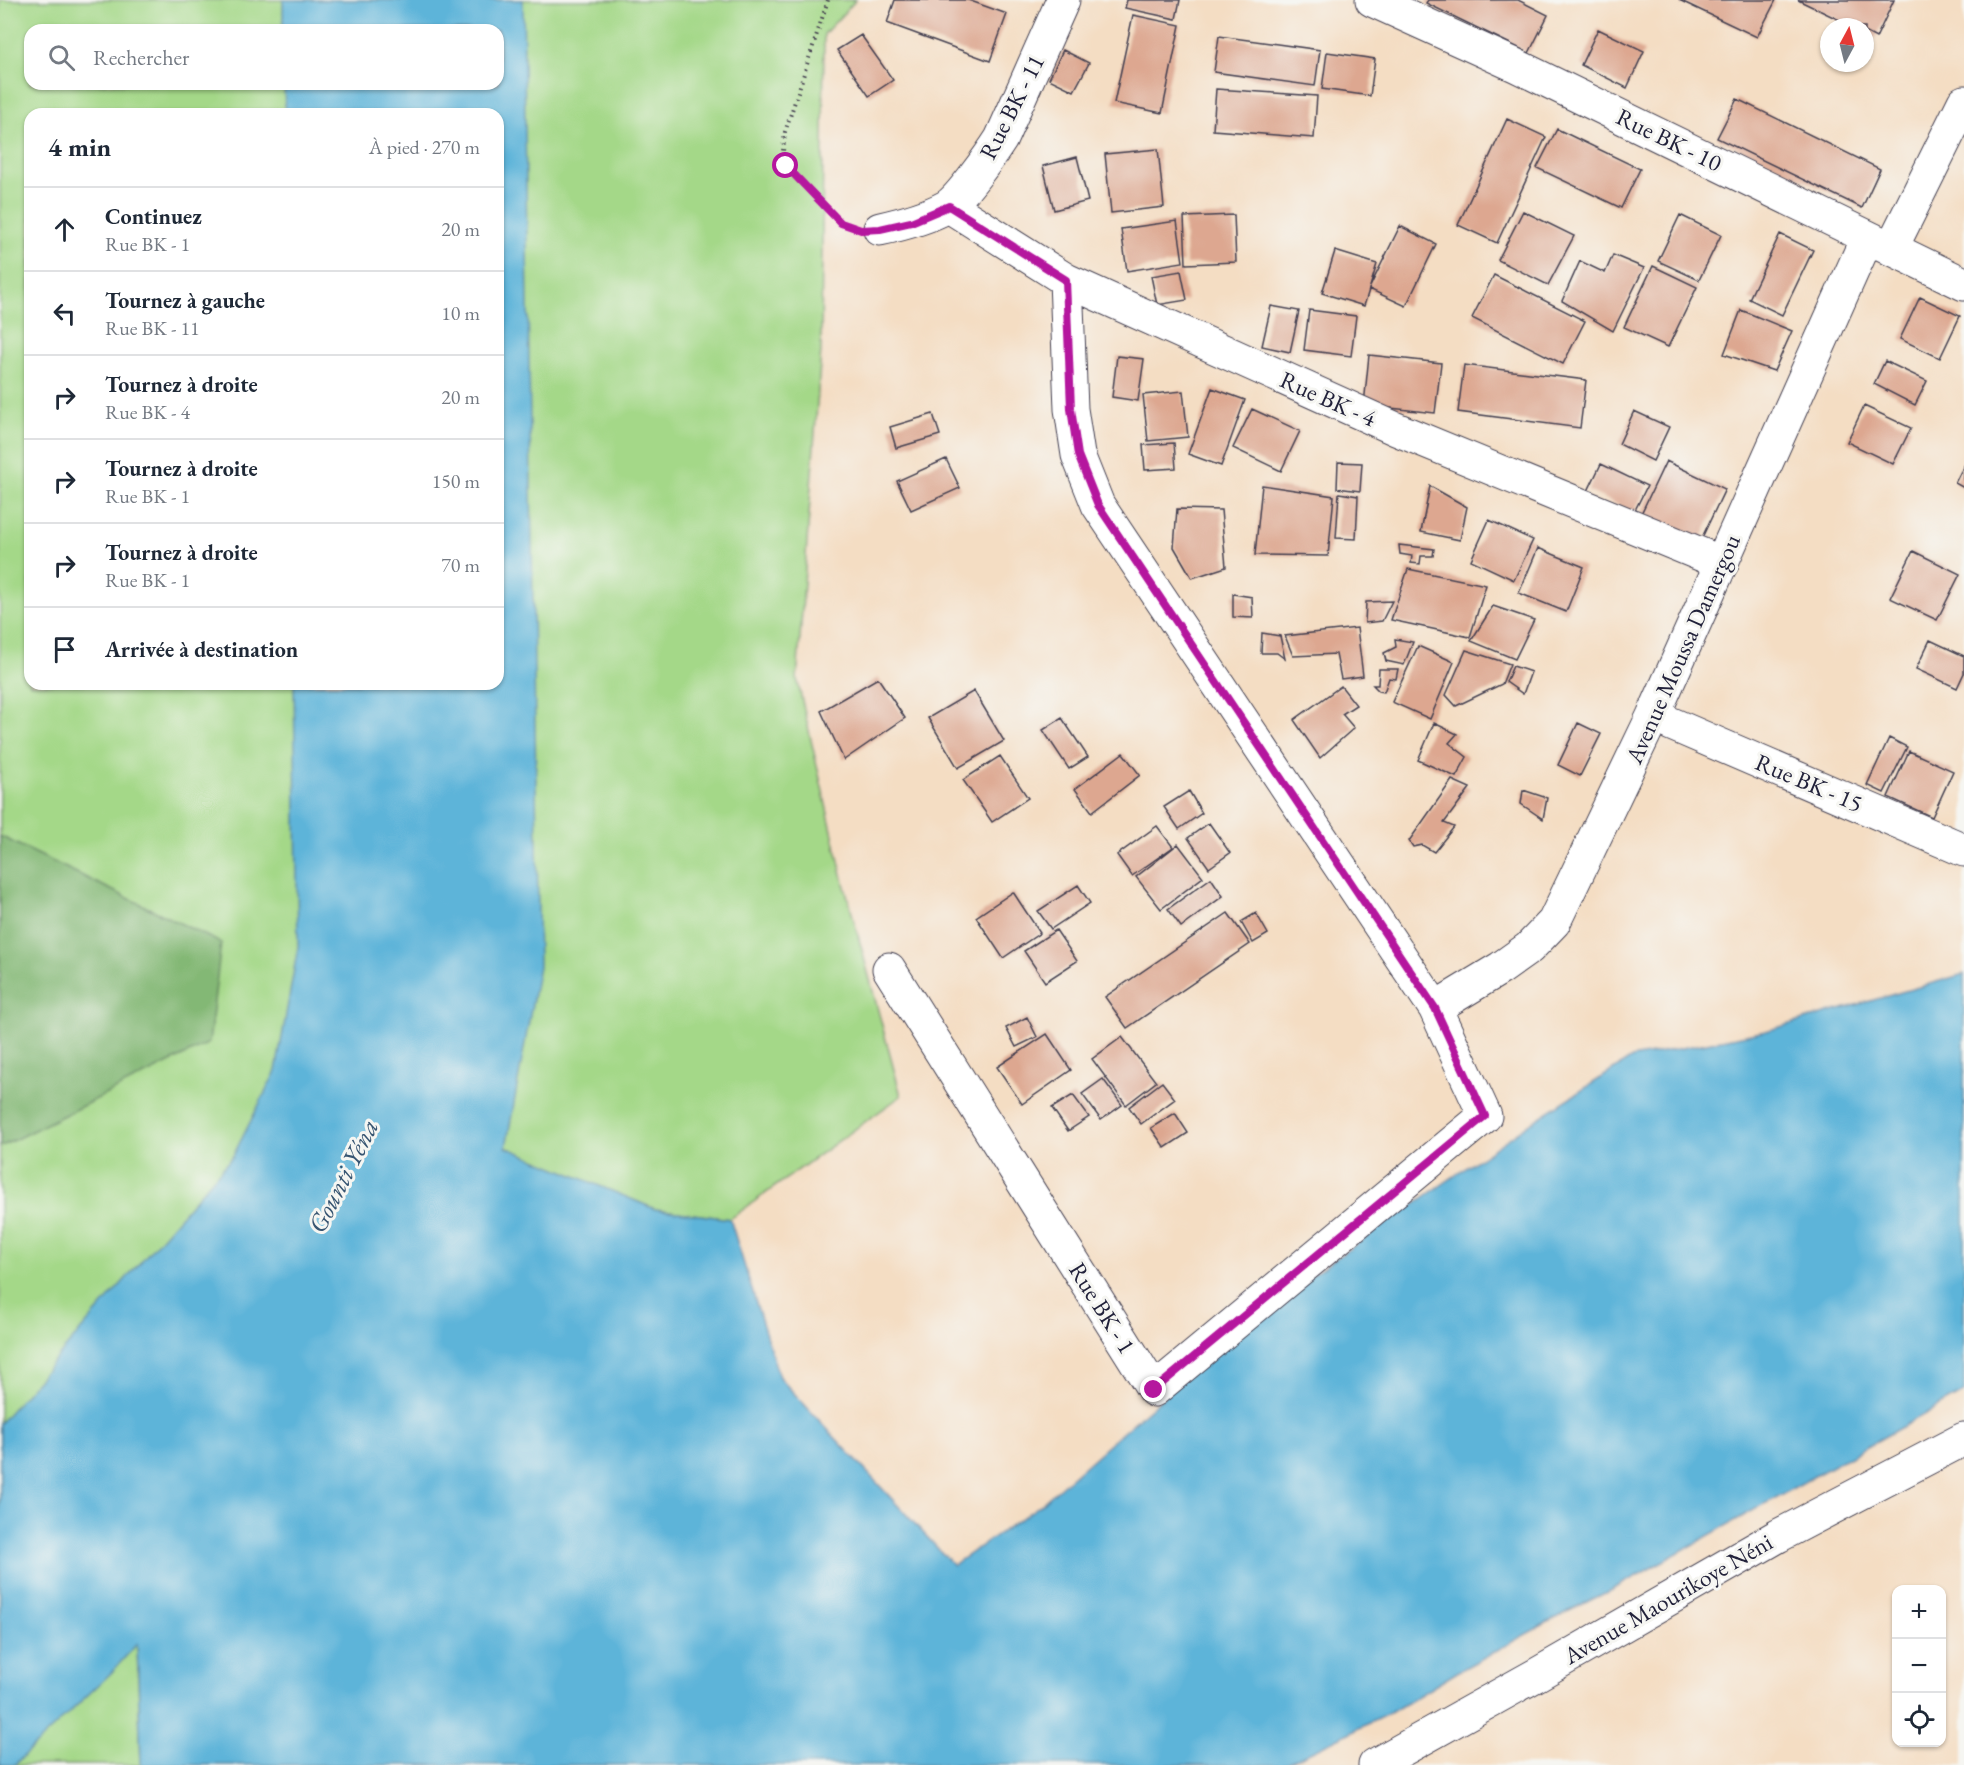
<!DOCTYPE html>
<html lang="fr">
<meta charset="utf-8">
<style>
body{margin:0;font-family:"EB Garamond",serif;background:#f6f6f7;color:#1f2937}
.controls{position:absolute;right:18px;bottom:18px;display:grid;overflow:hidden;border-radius:12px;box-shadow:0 2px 4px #0004}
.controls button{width:54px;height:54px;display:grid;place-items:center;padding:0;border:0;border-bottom:2px solid #e0e1e3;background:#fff;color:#1f2937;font:30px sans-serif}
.compass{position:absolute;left:1820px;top:18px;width:54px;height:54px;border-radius:50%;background:#fff;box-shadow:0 2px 4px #0004;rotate:7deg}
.stop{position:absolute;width:18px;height:18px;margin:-14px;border:4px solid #b5179e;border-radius:50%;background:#fff}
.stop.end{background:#b5179e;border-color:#fff;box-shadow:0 2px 6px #0008}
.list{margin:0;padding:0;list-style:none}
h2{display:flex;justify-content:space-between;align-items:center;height:78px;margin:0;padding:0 24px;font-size:26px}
h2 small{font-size:20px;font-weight:400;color:#747a83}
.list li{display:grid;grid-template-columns:39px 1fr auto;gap:18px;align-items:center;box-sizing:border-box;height:84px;padding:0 24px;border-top:2px solid #e0e1e3}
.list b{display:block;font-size:22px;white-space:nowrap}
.list p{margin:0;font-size:20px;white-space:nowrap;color:#747a83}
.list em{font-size:20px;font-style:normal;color:#747a83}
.icon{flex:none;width:33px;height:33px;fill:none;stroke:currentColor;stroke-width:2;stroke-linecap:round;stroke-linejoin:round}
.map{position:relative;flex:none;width:1964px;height:1765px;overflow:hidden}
.search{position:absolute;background:#fff;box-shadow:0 2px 4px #0004;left:24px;top:24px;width:480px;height:66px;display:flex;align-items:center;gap:15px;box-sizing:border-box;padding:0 21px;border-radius:18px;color:#747a83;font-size:22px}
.panel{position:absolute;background:#fff;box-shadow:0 2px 4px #0004;left:24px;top:108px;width:480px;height:582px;border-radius:18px}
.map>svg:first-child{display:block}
.green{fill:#a4d888;stroke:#637d62;stroke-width:1.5;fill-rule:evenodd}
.forest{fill:#83b874;stroke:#526d58;stroke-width:1.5}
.water{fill:#5db4d9;stroke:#406b8a;stroke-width:1.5}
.building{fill:#dda790}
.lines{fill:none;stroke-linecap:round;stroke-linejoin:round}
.minor-casing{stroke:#423e4f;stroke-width:35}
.path{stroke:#423e4f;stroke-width:4;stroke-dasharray:1.5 4.5;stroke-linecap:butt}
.minor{stroke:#fff;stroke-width:33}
.route{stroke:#b5179e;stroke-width:8}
.labels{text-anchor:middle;stroke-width:6;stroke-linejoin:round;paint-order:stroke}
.street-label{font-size:24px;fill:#22223b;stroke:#f6f6f2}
.water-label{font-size:26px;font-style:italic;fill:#375572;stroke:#f6f6f2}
</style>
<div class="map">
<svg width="1964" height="1765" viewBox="0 0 1964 1765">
<rect width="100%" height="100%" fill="#f6f6f2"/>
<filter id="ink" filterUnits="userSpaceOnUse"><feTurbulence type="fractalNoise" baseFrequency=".0167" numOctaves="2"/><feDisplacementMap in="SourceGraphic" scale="12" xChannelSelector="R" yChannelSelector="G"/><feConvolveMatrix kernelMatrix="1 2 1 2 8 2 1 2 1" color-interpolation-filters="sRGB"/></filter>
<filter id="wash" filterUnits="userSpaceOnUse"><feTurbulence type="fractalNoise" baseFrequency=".008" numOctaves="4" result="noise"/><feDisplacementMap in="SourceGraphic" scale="24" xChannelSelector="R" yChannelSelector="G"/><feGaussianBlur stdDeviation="1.35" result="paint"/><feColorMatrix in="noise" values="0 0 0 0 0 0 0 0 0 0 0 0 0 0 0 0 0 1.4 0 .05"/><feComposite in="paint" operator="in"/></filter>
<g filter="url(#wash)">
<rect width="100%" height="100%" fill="#f4ddc3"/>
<!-- green -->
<path class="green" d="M0,0H856L824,34L821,350L797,679L844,883L901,1096L730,1219L655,1209L506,1148L137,1643L141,1765H0ZM30,30H498V84H30ZM30,114H498V684H30Z"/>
<!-- forest -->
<path class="forest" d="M0,836L221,943L209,1043L0,1147Z"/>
<!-- water -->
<path class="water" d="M283,0H523L539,966L506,1147L655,1209L730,1219L779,1377L953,1565L1039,1506L1263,1309L1532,1122L1632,1058L1766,1031L1964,974V1392L1617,1587L1563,1614L1459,1671L1390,1713L1283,1765H141L137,1644L111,1673L14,1765H0V1423L233,1156L276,1071L298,947L294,684H498V114H285L284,84H498V30H283Z"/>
<g id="blocks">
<!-- building -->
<path class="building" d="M895,0H968L1007,14L990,61L887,23Z
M1127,0H1180L1176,19L1125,8Z
M1428,0H1518L1548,15L1529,53L1426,3Z
M1679,0H1776L1757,37Z
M1798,0H1894L1876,38L1865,32V27H1854Z
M1133,15L1180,25L1162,113L1114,103Z
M1598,29L1644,51L1627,88L1581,65Z
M861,35L893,80L869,96L837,50Z
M1219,36L1320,50L1315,86L1214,72Z
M1063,50L1089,63L1074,91L1049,79Z
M1327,52L1375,59L1370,96L1322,89Z
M1216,89L1317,96L1314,138L1213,130Z
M1737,99L1880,169L1862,208L1717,138Z
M1507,119L1546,137L1497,243L1458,225Z
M1557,129L1640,169L1621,208L1537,168Z
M1158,149L1164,207L1111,213L1105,154Z
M1077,157L1088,201L1054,210L1043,166Z
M1523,211L1574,236L1548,285L1498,260Z
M1234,215L1236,262L1186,264L1184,217Z
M1680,215L1721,235L1699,280L1658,261Z
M1177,221L1183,262L1127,271L1121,229Z
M1400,226L1436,244L1406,306L1369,289Z
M1780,234L1813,250L1782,315L1749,299Z
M1335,251L1377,264L1364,306L1322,293Z
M1613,255L1644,268L1613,331L1562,301L1580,261L1605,273Z
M1653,266L1697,287L1668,347L1624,327Z
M1181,271L1187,300L1157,305L1151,276Z
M1494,275L1585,321L1563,364L1472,318Z
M1920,297L1960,316L1940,358L1900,339Z
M1271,306L1299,311L1290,352L1262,346Z
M1309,310L1356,316L1351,356L1304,350Z
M1741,310L1792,331L1774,371L1724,354Z
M1369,355L1441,363L1435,413L1364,405Z
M1117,356L1144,359L1138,401L1112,397Z
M1885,361L1927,381L1915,405L1874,384Z
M1464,365L1586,380L1580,428L1458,412Z
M1212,388L1245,400L1221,466L1188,454Z
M1183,391L1188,437L1148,441L1143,395Z
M1864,406L1911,428L1893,464L1847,442Z
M1252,409L1300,431L1281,471L1233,448Z
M1634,411L1669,427L1653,461L1619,444Z
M933,414L940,435L896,448L890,427Z
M1174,443L1176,468L1145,470L1143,445Z
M946,459L960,488L911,510L897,481Z
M1666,461L1725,489L1698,546L1639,518Z
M1338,462L1362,463L1360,491L1337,488Z
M1601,464L1647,486L1634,512L1588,491Z
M1964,465V488L1955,483Z
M1262,485L1334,496L1328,556L1255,555Z
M1430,486L1467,507L1460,540L1421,532Z
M1339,493L1358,496L1356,539L1336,538Z
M1177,509L1221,510L1226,567L1192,578L1174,547Z
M1489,520L1533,540L1514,580L1471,560Z
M1399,545L1434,549L1433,556H1421L1420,564L1411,563L1412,556L1400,554Z
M1538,548L1584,567L1566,612L1519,593Z
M1913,551L1960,574L1937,620L1890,598Z
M1408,569L1486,585L1470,637L1391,620Z
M1233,594L1252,597L1253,618L1233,617Z
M1392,601L1382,621L1365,623L1366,602Z
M1493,606L1534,620L1515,659L1471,641Z
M1357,628L1363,676L1341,679L1336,654L1293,656L1285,636Z
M1262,633L1280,636L1285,659L1277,653H1261Z
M1395,639L1413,642L1404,665L1386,661L1384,653L1396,647Z
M1930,640L1964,656V673L1957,688L1916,669Z
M1418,646L1454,662L1430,719L1392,702Z
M1466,650L1510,664L1502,684L1456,706L1446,695Z
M1513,666L1531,672L1523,694L1506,682Z
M1379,669H1398L1396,679L1389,678L1384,692L1379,691L1373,685H1378Z
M878,678L905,718L844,760L821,711Z
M1341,686L1356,705L1342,714L1354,728L1320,758L1294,720Z
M974,691L1004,741L958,768L928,718Z
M1062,718L1088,757L1069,769L1043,730Z
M1434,723L1457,734L1449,743L1467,757L1456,777L1418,760Z
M1578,723L1601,734L1580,776L1558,765Z
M1889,738L1907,747L1884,793L1867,785Z
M1909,751L1953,771L1932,817L1888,797Z
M1123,753L1140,775L1092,812L1075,789Z
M1000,756L1028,798L992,822L963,780Z
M1452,780L1470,788L1444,823L1454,827L1434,852L1422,845L1413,847L1409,841Z
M1523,790L1547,798L1543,819L1521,804Z
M1189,791L1202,813L1179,829L1164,807Z
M1209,823L1230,853L1209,868L1188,838Z
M1157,826L1173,847L1132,876L1117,855Z
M1178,844L1203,877L1161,909L1136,877Z
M1211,878L1223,896L1181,927L1168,909Z
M1078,885L1090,903L1051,929L1038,911Z
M1013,892L1040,933L1003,958L976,917Z
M1228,913L1250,944L1127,1028L1105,997Z
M1256,913L1268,934L1253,943L1241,922Z
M1056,930L1077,961L1045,982L1024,951Z
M1027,1017L1037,1037L1016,1047L1006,1028Z
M1047,1034L1071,1070L1022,1104L997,1067Z
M1122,1037L1156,1082L1126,1105L1092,1059Z
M1103,1079L1122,1105L1101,1120L1082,1094Z
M1162,1082L1175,1099L1141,1124L1129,1107Z
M1073,1095L1089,1117L1068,1131L1052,1108Z
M1175,1113L1188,1133L1165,1148L1151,1128Z"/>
</g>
</g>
<g filter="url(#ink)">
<use href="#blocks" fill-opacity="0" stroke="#423e4f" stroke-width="1.5"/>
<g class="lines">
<!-- minor casing -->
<g class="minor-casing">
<path id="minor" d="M1372,0L1515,65L1964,284
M949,206L1066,280L1396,429L1722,563
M880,229C903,224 926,218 946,207C959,200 992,153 1001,139L1063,0
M1891,249L1964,102
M1653,716L1964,850
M889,969L1154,1390L1485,1116L1435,1008L1098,505L1078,455L1071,409L1066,280
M1435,1008L1501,968L1529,948L1554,922L1653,716L1867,238
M1375,1765L1538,1674L1778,1536L1964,1439"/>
</g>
<!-- path -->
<path class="path" d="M828,0L785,132L783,151L786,166L842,223"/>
<!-- minor -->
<use href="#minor" class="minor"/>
</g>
</g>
<g class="lines" filter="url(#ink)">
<!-- route -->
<path class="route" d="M786,166L841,223L861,230L880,229L911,222L949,206L1066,280L1071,409L1078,455L1098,505L1435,1008L1485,1116L1154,1390"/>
</g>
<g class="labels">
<!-- street labels -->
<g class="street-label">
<text transform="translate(1012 107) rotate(-63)" y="8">Rue BK - 11</text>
<text transform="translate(1669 140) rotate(26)" y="8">Rue BK - 10</text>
<text transform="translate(1328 399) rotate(24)" y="8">Rue BK - 4</text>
<text transform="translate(1683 649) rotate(-66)" y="8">Avenue Moussa Damergou</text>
<text transform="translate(1809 783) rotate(23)" y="8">Rue BK - 15</text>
<text transform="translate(1102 1308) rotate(58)" y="8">Rue BK - 1</text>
<text transform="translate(1668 1599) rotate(-30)" y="8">Avenue Maourikoye Néni</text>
</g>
<!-- water labels -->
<g class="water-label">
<text transform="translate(343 1176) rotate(-63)" y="9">Gounti Yéna</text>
</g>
</g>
</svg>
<div class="controls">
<button>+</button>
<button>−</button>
<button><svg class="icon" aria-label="locate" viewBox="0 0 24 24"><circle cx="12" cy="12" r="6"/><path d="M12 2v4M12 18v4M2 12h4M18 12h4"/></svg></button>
</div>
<svg class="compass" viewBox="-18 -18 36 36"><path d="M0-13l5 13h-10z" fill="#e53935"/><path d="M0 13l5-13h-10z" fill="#747a83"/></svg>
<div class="stop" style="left:786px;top:166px"></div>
<div class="stop end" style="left:1154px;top:1390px"></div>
<div class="search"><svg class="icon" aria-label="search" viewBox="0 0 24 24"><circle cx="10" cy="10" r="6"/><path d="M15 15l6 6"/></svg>Rechercher</div>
<section class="panel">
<h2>4 min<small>À pied · 270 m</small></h2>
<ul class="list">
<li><svg class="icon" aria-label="ahead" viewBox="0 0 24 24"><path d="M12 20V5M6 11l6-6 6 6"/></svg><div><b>Continuez</b><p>Rue BK - 1</p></div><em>20 m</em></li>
<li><svg class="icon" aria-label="left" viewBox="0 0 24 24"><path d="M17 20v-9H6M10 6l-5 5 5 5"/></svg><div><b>Tournez à gauche</b><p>Rue BK - 11</p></div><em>10 m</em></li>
<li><svg class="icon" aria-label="right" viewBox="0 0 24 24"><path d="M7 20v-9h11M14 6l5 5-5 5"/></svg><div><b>Tournez à droite</b><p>Rue BK - 4</p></div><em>20 m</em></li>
<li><svg class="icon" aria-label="right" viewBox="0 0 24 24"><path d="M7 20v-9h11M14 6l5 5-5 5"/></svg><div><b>Tournez à droite</b><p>Rue BK - 1</p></div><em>150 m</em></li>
<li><svg class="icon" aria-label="right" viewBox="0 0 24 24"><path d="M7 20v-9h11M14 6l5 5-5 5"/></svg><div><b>Tournez à droite</b><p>Rue BK - 1</p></div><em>70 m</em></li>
<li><svg class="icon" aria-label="arrive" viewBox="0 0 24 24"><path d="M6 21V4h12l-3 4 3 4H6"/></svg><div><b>Arrivée à destination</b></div></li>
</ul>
</section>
</div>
